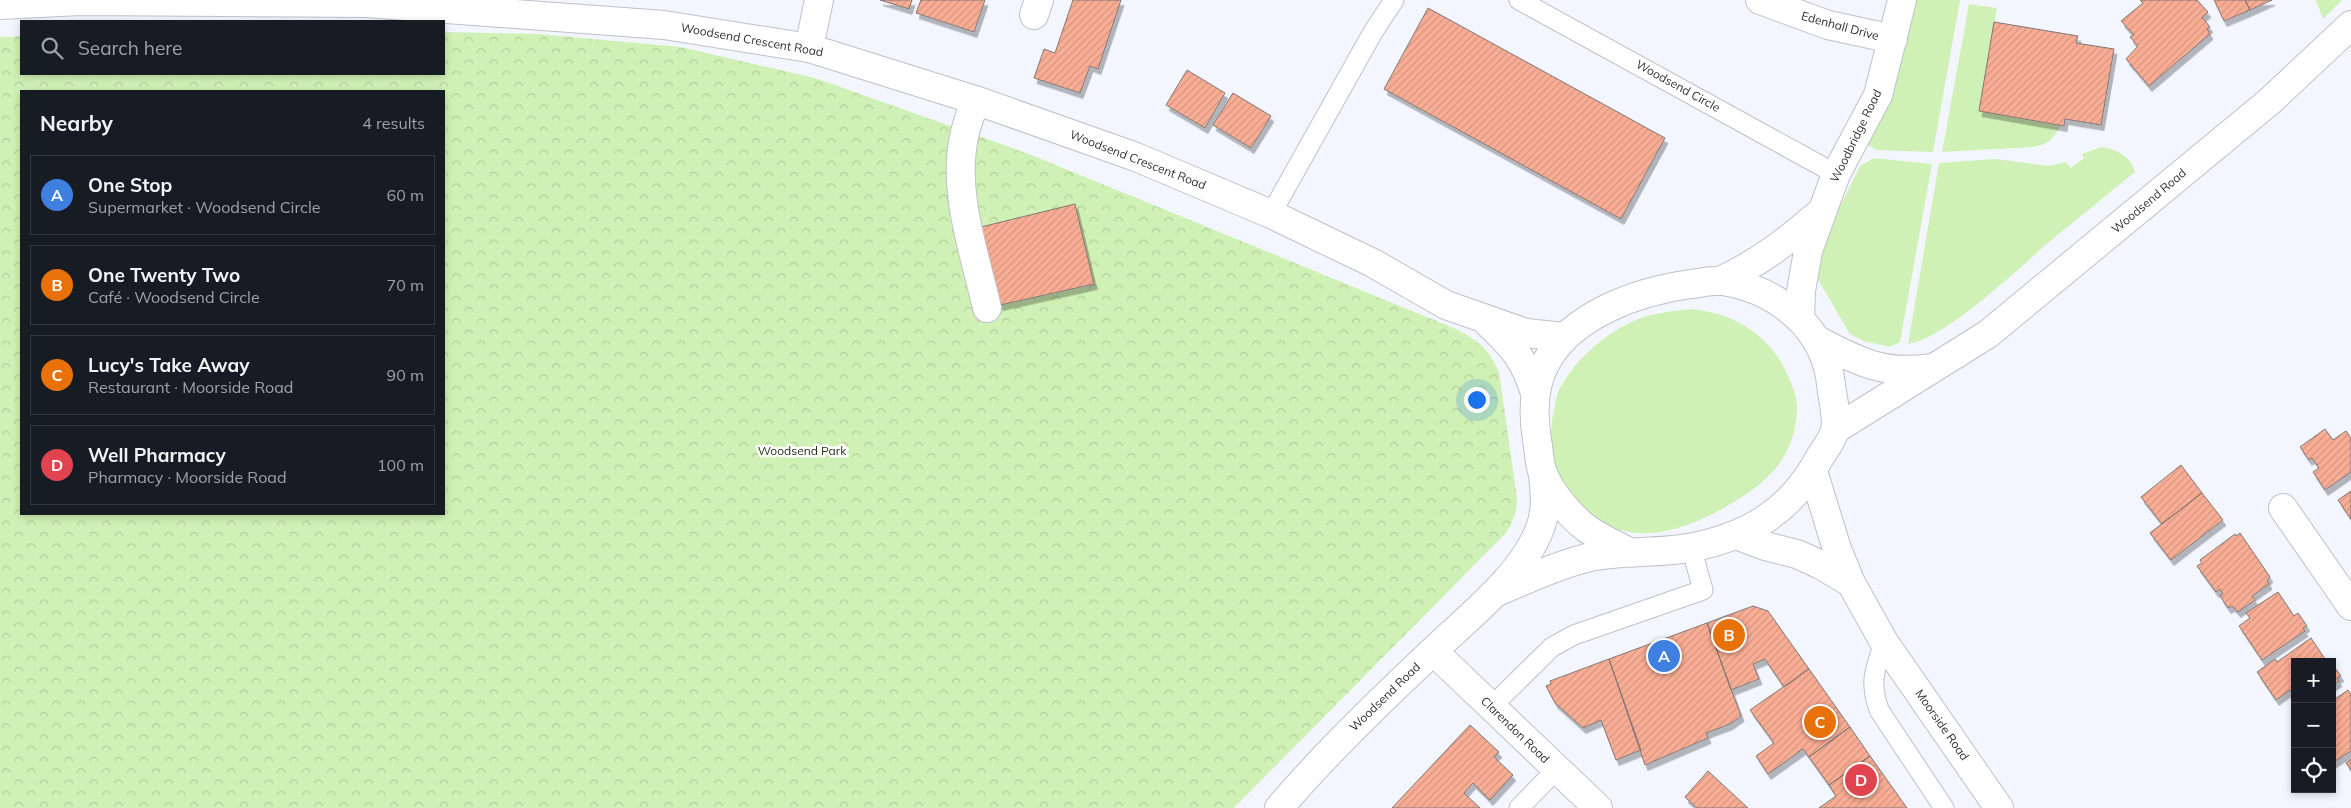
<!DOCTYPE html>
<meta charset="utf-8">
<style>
body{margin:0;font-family:Mulish,sans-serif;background:#20242c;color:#f1f3f6}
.controls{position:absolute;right:15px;bottom:15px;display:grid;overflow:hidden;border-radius:0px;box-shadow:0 2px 8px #0003}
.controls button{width:45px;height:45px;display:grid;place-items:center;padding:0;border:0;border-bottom:1px solid #363941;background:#171b24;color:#f1f3f6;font:25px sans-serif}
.you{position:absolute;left:1476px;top:399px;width:18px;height:18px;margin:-12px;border:4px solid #fff;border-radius:50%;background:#1a73e8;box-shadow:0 0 0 8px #1a73e833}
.badge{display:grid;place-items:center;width:32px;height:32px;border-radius:50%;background:#db2777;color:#fff;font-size:16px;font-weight:700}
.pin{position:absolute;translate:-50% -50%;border:2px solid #fff;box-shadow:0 1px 5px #0006}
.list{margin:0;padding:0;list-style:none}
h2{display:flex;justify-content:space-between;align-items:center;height:65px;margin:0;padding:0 20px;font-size:21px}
h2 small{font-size:16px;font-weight:400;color:#9ea1a6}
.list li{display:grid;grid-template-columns:32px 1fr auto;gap:15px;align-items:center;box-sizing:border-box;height:80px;margin:0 10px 10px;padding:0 10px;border:1px solid #363941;border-radius:0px}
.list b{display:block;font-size:19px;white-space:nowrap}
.list p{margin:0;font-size:16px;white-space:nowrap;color:#9ea1a6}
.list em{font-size:16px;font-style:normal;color:#9ea1a6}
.icon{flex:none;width:28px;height:28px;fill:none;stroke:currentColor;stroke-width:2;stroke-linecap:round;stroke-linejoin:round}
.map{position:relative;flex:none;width:2351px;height:808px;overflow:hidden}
.search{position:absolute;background:#171b24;box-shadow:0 2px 8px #0003;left:20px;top:20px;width:425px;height:55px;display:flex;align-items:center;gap:12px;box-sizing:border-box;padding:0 18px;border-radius:0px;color:#9ea1a6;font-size:19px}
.panel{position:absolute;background:#171b24;box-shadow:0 2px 8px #0003;left:20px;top:90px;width:425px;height:425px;border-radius:0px}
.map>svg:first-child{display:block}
.grass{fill:#d0f1b5}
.park{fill:url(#park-crowns);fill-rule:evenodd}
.building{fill:url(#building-hatch);stroke:#807774;filter:url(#shadow)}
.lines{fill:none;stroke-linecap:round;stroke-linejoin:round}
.service-casing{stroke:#bfc1ca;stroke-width:21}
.minor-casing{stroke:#bfc1ca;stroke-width:30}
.tertiary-casing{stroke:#bfc1ca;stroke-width:30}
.service{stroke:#fff;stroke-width:19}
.minor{stroke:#fff;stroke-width:28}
.tertiary{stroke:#fff;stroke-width:28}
.labels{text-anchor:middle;stroke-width:5;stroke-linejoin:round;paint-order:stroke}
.street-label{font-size:12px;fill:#303134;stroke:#fff}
.park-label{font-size:12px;fill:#231;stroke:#fff}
</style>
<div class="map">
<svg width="2351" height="808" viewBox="0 0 2351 808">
<defs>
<pattern id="park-crowns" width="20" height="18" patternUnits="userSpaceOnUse" patternTransform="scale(1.25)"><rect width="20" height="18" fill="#d0f1b5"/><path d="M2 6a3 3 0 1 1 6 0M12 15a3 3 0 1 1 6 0" fill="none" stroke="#b3cf9c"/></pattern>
<pattern id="building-hatch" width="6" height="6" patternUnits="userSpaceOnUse" patternTransform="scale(1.25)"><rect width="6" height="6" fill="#f8ad94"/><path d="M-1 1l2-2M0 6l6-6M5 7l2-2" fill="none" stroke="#d59580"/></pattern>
<filter id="shadow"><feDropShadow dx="3" dy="5.5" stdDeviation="0" flood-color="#0004"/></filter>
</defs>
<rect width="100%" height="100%" fill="#f3f6ff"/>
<!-- grass -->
<path class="grass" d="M1911,0H1960L1933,152L1876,150L1865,143Z
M2316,0H2342L2323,19Z
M1969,4L1997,8L1979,111L2060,126C2054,139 2048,144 2034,147L1942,152Z
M2101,147C2116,149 2131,156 2135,172C2107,195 2078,218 2049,242C2018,269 1947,338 1908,344L1939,163L1995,159L2049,166L2066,162L2071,168L2084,158L2082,154Z
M1874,158L1932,164L1900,342L1890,347L1863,341L1850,334L1816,276L1820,248L1860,166Z
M1693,309C1737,314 1772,337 1789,378C1793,388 1798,401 1797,411C1794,457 1771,479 1734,502C1704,520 1666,538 1630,532C1571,523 1541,466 1554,410C1555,405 1556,398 1558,392C1573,362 1601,337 1631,322C1649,313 1673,311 1693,309Z"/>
<!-- park -->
<path class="park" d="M444,32L538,34L681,47L815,78L1029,154L1456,329C1479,341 1488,348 1499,372L1517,498C1517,512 1513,522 1506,533L1234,808H0V37L21,36V74H444ZM21,91H444V514H21Z"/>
<!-- building -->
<path class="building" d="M880,0H912L909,9Z
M921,0H985L974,32L916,13Z
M1073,0H1121L1098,69L1090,66L1080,93L1034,78L1044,49L1055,53Z
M2140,0H2197L2208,12L2202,17L2210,27L2207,29L2210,34L2149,86L2126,59L2138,46L2130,37L2134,35L2121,21L2143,3Z
M2214,0H2245L2250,10L2224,21Z
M2245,0H2272L2250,10Z
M1428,8L1665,138L1621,219L1384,89Z
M1994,22L2078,36L2076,43L2114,49L2101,125L2065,119L2064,126L1979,111Z
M1187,70L1225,93L1205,128L1166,105Z
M1233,93L1271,116L1251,148L1213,125Z
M1075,204L1094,284L1000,305L981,227Z
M2325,429L2333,440L2346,431L2351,438V472L2325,490L2313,472L2319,468L2312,458L2309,460L2300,447Z
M2181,465L2202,493L2162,524L2141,497Z
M2351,491V519L2338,500Z
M2202,493L2223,520L2171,560L2150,533Z
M2240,533L2270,577L2267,580L2269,584L2252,596L2255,600L2238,612L2232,606L2228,608L2220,596L2223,594L2220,589L2216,592L2197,566L2202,563L2200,560L2235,534L2236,536Z
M2278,592L2294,616L2298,613L2307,626L2303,628L2305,631L2262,660L2239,626L2250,618L2246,613Z
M1753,606L1768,611L1809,669L1784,687L1765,659L1753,664L1759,679L1731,690L1707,623Z
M1707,623L1741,716L1730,724L1706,733L1708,738L1645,765L1609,659Z
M2311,638L2327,662H2295V696L2290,690L2276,700L2257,672L2275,659L2277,662Z
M1609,659L1641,750L1616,760L1601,720L1583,728L1555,703L1546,686L1551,684L1550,681Z
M2332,664L2341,676L2337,678L2339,681L2332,686Z
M1809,669L1850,727L1809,757L1803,749L1768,774L1756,756L1774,743L1750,710Z
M2348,690L2351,695V751L2332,763V701Z
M1470,725L1499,752L1494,757L1513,775L1490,800L1473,783L1464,793L1480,808H1392Z
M1850,727L1870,756L1829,785L1809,757Z
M1870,756L1907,808H1819L1836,796L1829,785Z
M2351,759V770L2346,763Z
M1708,771L1748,808H1697L1685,797Z"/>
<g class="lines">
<!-- service casing -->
<g class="service-casing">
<path id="service" d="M1519,0L1836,174
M1271,214L1373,32L1394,0
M1884,642C1875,671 1869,680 1879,710L1944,808
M1491,707L1552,647L1574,635L1703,590L1691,547
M1519,808L1557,769"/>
</g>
<!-- minor casing -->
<g class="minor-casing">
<path id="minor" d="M1760,0L1828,25L1893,39
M1034,15L1039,0
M809,48L819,0
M975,100C972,112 966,125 964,137C952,193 975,254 987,308
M1720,281C1761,262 1787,241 1821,212
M1800,317L1801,291L1808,251L1836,174L1878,95L1902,0
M2283,508L2351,606
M1433,651L1598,808"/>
</g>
<!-- tertiary casing -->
<g class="tertiary-casing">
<path id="tertiary" d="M0,5L81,1L366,3L664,25L809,48L975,100L1136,157L1271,214L1373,263L1446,305L1526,333L1564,337
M1489,324C1515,349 1524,359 1535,393
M1817,340C1859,362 1883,375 1931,368
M1836,429L1988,334L2270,101L2351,25
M1813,471L1837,549L1851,583L1884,642L1999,808
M1736,535L1765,546L1797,554L1821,565L1851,583
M1497,592C1528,579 1558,565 1590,557C1624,550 1660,554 1694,547C1751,535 1792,510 1820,457C1825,449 1833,439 1835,430C1838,420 1832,395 1831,384C1825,327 1776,289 1722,281C1712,280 1701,283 1691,284C1639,291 1571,314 1545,364C1533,387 1533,415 1537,440C1539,450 1539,462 1542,471C1550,492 1569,515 1586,528C1598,537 1614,544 1627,551
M1279,808C1326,753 1378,703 1431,653C1467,618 1520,578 1539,531C1547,512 1545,495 1543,475"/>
</g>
<!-- service -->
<use href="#service" class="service"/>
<!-- minor -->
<use href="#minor" class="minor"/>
<!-- tertiary -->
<use href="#tertiary" class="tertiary"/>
</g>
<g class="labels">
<!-- street labels -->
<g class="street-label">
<text transform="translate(1840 26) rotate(15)" y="4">Edenhall Drive</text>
<text transform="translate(752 40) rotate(10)" y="4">Woodsend Crescent Road</text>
<text transform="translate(1678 86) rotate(29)" y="4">Woodsend Circle</text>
<text transform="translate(1856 136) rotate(-64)" y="4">Woodbridge Road</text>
<text transform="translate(1138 160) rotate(21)" y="4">Woodsend Crescent Road</text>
<text transform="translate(2149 201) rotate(-40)" y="4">Woodsend Road</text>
<text transform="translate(1385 697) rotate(-44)" y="4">Woodsend Road</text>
<text transform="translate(1942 725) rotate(55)" y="4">Moorside Road</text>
<text transform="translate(1515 730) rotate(44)" y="4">Clarendon Road</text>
</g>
<!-- park labels -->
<g class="park-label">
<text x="802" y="455">Woodsend Park</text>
</g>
</g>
</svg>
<div class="controls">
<button>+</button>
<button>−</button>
<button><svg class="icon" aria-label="locate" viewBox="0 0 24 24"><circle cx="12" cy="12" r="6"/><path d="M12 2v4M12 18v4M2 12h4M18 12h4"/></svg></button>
</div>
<div class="you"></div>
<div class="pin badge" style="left:1664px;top:656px;background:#3f7fe0">A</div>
<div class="pin badge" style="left:1729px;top:635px;background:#e8710a">B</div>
<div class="pin badge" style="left:1820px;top:722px;background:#e8710a">C</div>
<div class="pin badge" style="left:1861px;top:780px;background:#e0444e">D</div>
<div class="search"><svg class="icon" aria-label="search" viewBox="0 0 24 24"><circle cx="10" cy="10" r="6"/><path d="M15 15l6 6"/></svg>Search here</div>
<section class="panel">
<h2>Nearby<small>4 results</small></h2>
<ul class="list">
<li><span class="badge" style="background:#3f7fe0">A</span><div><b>One Stop</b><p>Supermarket · Woodsend Circle</p></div><em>60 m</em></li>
<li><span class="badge" style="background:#e8710a">B</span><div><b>One Twenty Two</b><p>Café · Woodsend Circle</p></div><em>70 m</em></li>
<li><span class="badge" style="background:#e8710a">C</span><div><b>Lucy's Take Away</b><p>Restaurant · Moorside Road</p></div><em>90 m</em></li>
<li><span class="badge" style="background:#e0444e">D</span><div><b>Well Pharmacy</b><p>Pharmacy · Moorside Road</p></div><em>100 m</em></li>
</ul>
</section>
</div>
